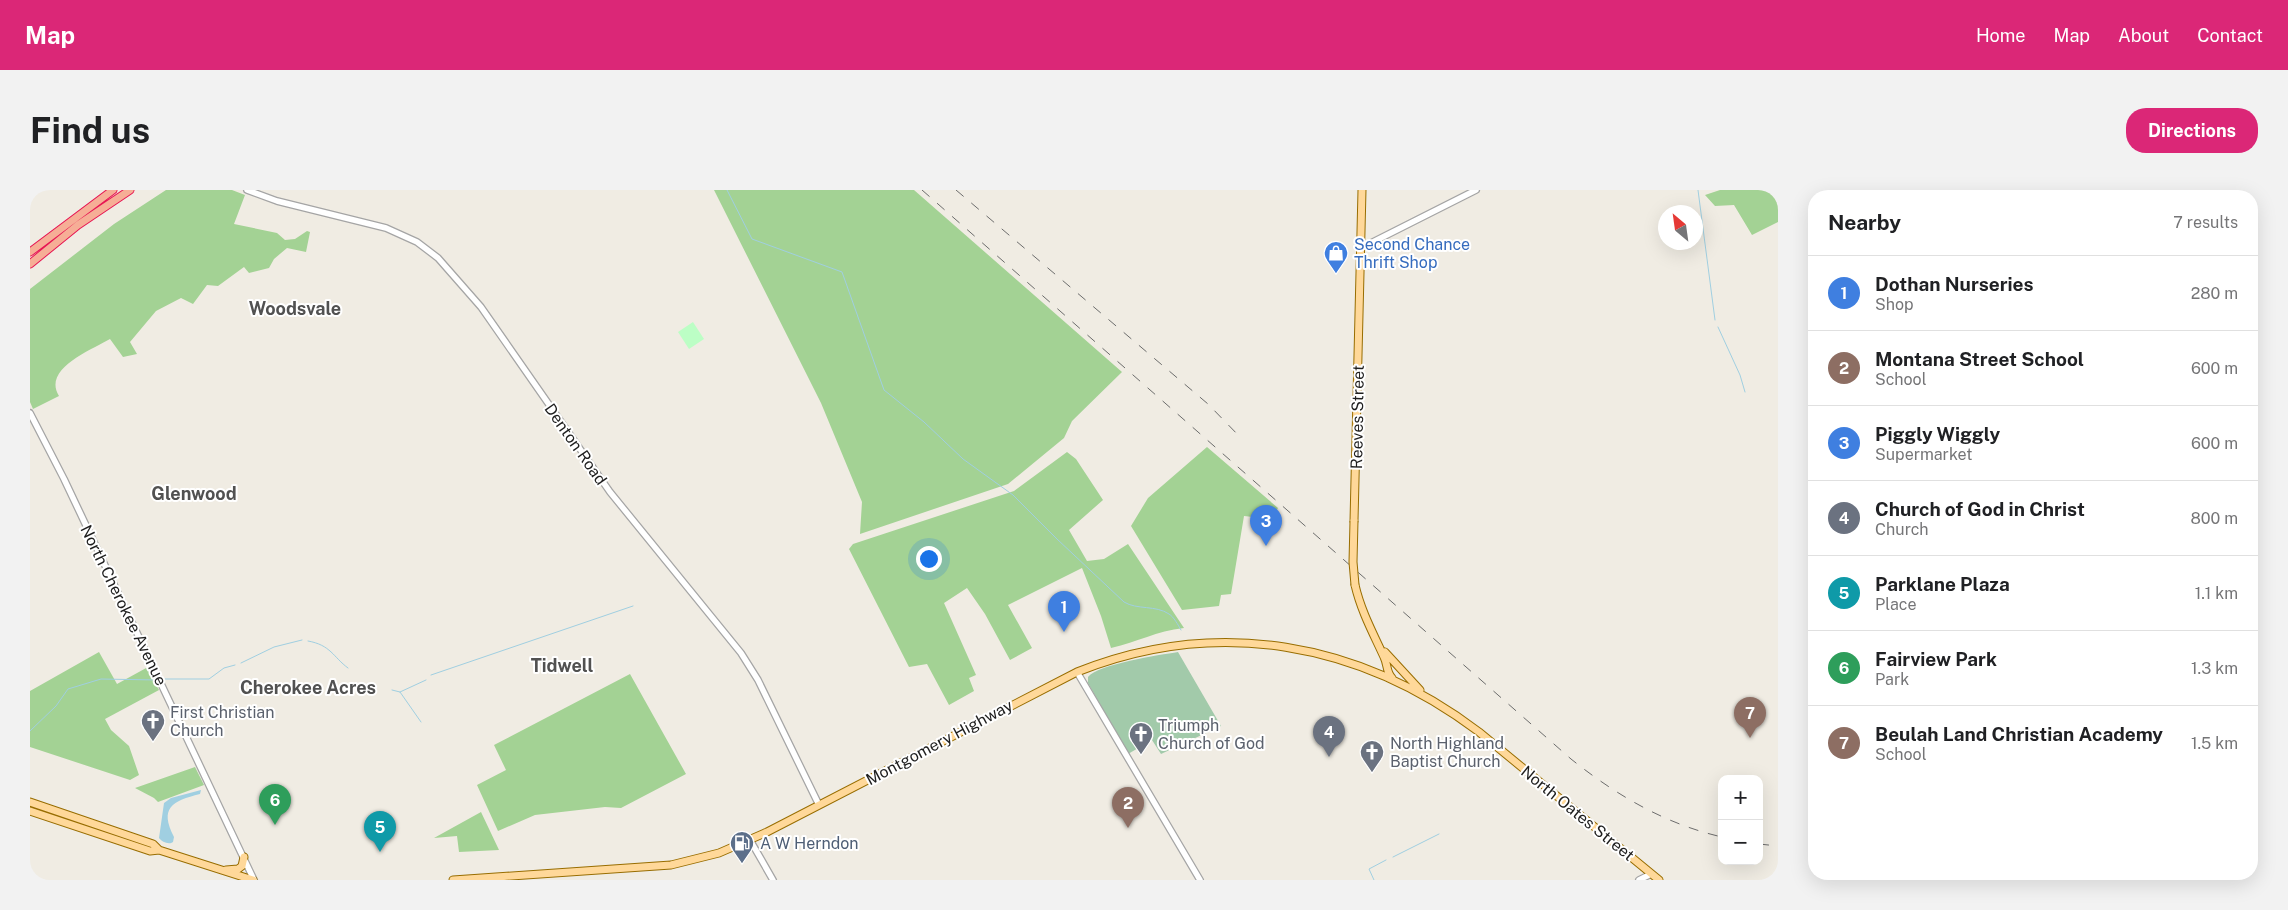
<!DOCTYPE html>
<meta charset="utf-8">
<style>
body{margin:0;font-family:"Public Sans",sans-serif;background:#f2f2f2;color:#202124}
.controls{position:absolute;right:15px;bottom:15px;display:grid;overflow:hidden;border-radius:10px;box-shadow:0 5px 20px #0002}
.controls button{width:45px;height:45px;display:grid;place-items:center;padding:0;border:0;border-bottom:1px solid #e0e0e0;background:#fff;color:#202124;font:25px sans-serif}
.compass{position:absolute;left:1628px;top:15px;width:45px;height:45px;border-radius:50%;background:#fff;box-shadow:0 5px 20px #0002;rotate:331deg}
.you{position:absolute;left:898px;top:368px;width:18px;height:18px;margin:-12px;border:4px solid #fff;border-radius:50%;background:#1a73e8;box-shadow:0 0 0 8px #1a73e833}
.badge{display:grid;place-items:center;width:32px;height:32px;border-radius:50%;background:#db2777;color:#fff;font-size:16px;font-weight:700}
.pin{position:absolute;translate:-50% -41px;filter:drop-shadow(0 1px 2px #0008)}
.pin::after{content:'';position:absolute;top:26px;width:18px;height:15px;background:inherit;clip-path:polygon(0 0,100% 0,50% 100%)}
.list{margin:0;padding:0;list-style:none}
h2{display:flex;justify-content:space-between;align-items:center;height:65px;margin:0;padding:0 20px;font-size:21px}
h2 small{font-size:16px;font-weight:400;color:#757577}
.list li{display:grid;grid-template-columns:32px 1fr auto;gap:15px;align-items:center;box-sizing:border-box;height:75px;padding:0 20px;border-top:1px solid #e0e0e0}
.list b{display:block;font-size:19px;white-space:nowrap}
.list p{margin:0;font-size:16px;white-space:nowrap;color:#757577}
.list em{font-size:16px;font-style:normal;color:#757577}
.map{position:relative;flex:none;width:1748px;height:690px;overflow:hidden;border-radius:20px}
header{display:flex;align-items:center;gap:30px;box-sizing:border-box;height:70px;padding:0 25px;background:#db2777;color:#fff}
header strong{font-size:24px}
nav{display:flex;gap:28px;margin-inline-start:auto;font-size:18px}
.intro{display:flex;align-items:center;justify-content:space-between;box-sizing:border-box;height:120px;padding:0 30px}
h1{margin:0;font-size:35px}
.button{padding:12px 22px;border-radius:20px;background:#db2777;color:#fff;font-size:18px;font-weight:700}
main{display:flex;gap:30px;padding:0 30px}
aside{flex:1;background:#fff;border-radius:20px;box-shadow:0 5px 20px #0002}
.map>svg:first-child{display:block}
.forest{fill:#a3d294}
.cemetery{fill:#a2caaa}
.park{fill:#bcfec5}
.water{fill:#a0cfe1}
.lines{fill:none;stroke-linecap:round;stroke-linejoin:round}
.stream{stroke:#a0cfe1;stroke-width:1}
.tertiary-casing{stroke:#a5a5a5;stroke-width:8}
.primary-casing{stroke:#986d00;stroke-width:9}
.trunk-casing{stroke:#e71653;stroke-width:9}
.tertiary{stroke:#fff;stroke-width:5.5}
.primary{stroke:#ffd899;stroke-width:7}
.trunk{stroke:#f6ae96;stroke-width:7}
.rail{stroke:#6c6c6c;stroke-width:1;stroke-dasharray:10 10;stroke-linecap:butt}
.primary-bridge-casing{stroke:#986d00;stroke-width:9;stroke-linecap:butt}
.primary-bridge{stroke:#ffd899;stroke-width:7}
.labels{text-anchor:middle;stroke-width:4;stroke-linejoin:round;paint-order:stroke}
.shop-label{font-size:16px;fill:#366cbe;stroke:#fff;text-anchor:start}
.street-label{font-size:16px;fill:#1e1e1e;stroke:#fff}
.worship-label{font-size:16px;fill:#5b616d;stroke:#fff;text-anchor:start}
.service-label{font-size:16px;fill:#4e5e75;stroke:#fff;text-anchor:start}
.neighbourhood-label{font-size:18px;font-weight:bold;fill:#515151;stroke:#fff}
</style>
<header>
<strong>Map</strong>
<nav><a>Home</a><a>Map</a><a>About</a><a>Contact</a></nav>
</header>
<div class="intro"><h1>Find us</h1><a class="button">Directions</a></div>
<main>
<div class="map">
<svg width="1748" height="690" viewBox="0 0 1748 690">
<rect width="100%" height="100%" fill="#f0ece3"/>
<!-- forest -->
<path class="forest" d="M136,0H202L215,5L204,34L247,43L255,50L265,49L277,41L280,42L276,62L257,58L244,69L239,78L219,83L214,77L188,96L177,95L163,114L151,108L126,121L100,152L107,164L93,167L80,149C61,160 12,179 29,206L3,219L0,212V99L84,34Z
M684,0H884L1092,182L1042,231L1034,248L978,294L830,344L832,312L791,213Z
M1690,0H1748V32L1722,45L1704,15L1685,16L1675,5Z
M1177,257L1248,318L1241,329L1214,326L1201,404L1191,405L1189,416L1152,420L1101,336L1118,308Z
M1037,262L1046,269L1073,310L1039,340L1057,371L1074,369L1098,354L1154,438C1126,441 1108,452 1081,458L1071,426L1052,378L978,415L1002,458L980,470L955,424L937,398L914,413L946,485L939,488L944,501L919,515L897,474L879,477L819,359L823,354L984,301Z
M69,462L87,494L118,477L129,500L75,529L81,540L99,556L109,585L100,590L0,557V501Z
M600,484L656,584L591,618L575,617L505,625L468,641L447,595L476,580L464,555Z
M165,577L174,595L128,612L124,608L105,598Z
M451,622L469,660L429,662L427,646L404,648Z"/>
<!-- cemetery -->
<path class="cemetery" d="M1148,462L1191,536L1131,564L1122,550L1098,564L1058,493V487C1069,474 1129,465 1148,462Z"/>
<!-- park -->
<path class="park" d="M663,132L674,149L659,159L648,142Z"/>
<!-- water -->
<path class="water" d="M171,600L170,604C142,611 129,618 144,647L143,652C139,655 132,652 129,648L134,613L141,608Z"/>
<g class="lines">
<!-- stream -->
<path class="stream" d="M697,0L722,49L812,82L854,200L894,232L933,269L983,305L1027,349L1094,412C1107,420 1126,415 1139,424C1144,427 1148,435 1151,440
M1668,0L1685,130
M1688,137L1710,185L1715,202
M278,451C301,455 303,467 318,478
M211,473L244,457L272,450
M401,485L603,416
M133,489H179L194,478L205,475
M362,500L370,502L391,532
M370,502L396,490
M0,541L26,516L38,499L71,489L126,490
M1363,667L1409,644
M1344,690L1339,679L1356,670"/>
<!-- tertiary casing -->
<g class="tertiary-casing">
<path id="tertiary" d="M217,0L247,11L356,38L387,52L408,68L451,117L580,302L711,463L728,490L789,615
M1331,58L1446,0
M0,223L34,289L224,690
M1047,482L1170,690
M720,650L743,690
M1609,690L1621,684"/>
</g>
<!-- primary casing -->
<g class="primary-casing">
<path id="primary" d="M1324,331L1332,0
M1325,395C1331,421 1343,443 1354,467C1358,475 1356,482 1362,488
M1355,462L1390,500
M0,612L123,654L129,660
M0,621L120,661L129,660L223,690
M196,680L208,679L212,676L214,667
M423,690L641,675L689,663L737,642L1047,482C1187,426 1330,452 1449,542L1629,690"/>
</g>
<!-- trunk casing -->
<g class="trunk-casing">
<path id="trunk" d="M0,62L83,0
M0,74L48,35L100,0"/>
</g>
<!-- tertiary -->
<use href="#tertiary" class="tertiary"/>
<!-- primary -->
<use href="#primary" class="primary"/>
<!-- trunk -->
<use href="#trunk" class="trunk"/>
<!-- rail -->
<path class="rail" d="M892,0L1541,569C1586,605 1635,634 1692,647
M926,0L1178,214L1212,249
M1729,654L1748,656"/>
<!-- primary-bridge casing -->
<g class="primary-bridge-casing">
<path id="primary-bridge" d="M1324,331L1323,372L1325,395"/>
</g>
<!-- primary-bridge -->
<use href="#primary-bridge" class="primary-bridge"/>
</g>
<!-- icons -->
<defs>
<g id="shop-pin" transform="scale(1.25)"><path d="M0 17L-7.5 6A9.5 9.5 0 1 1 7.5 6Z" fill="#3f7fe0" stroke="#fff"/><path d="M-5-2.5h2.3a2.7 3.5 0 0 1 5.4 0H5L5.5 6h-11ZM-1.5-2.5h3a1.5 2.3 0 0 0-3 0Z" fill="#fff"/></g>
<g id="church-pin" transform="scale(1.25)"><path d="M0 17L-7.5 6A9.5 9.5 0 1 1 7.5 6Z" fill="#6b7280" stroke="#fff"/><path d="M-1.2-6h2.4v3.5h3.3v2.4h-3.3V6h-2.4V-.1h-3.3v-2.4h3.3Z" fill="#fff"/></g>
<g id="fuel-pin" transform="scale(1.25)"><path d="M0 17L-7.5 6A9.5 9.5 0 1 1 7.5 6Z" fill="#5c6f8a" stroke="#fff"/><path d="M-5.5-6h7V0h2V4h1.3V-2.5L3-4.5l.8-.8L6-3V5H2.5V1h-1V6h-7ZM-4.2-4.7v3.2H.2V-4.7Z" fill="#fff"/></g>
</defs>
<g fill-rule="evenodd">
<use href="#shop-pin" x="1306" y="63"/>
<use href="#church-pin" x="123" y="531"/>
<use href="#church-pin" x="1111" y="544"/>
<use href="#church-pin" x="1342" y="562"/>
<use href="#fuel-pin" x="712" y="653"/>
</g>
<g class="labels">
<!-- shop labels -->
<g class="shop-label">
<text x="1324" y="60">Second Chance<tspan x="1324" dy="18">Thrift Shop</tspan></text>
</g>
<!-- street labels -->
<g class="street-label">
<text transform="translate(1327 227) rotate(-89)" y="6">Reeves Street</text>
<text transform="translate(546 254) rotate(55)" y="6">Denton Road</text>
<text transform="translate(94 415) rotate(64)" y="6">North Cherokee Avenue</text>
<text transform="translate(909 552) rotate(-28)" y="6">Montgomery Highway</text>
<text transform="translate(1548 623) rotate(39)" y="6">North Oates Street</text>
</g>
<!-- worship labels -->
<g class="worship-label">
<text x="140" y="528">First Christian<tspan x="140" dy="18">Church</tspan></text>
<text x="1128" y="541">Triumph<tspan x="1128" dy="18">Church of God</tspan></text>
<text x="1360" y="559">North Highland<tspan x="1360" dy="18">Baptist Church</tspan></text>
</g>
<!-- service labels -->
<g class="service-label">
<text x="730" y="659">A W Herndon</text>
</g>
<!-- neighbourhood labels -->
<g class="neighbourhood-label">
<text x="265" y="125">Woodsvale</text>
<text x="164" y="310">Glenwood</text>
<text x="532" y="482">Tidwell</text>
<text x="278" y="504">Cherokee Acres</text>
</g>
</g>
</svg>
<div class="controls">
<button>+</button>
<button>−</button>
</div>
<svg class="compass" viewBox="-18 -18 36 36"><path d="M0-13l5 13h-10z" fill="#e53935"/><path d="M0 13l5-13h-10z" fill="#757577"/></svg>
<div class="you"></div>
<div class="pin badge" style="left:1034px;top:442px;background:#3f7fe0">1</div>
<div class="pin badge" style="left:1098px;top:638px;background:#8d6e63">2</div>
<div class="pin badge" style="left:1236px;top:356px;background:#3f7fe0">3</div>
<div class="pin badge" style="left:1299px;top:567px;background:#6b7280">4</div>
<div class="pin badge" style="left:350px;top:662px;background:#0f9aa8">5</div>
<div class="pin badge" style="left:245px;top:635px;background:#2e9e5b">6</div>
<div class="pin badge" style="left:1720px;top:548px;background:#8d6e63">7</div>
</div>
<aside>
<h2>Nearby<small>7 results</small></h2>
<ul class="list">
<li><span class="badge" style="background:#3f7fe0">1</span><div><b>Dothan Nurseries</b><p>Shop</p></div><em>280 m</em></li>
<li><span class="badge" style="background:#8d6e63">2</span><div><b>Montana Street School</b><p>School</p></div><em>600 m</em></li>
<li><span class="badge" style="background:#3f7fe0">3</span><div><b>Piggly Wiggly</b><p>Supermarket</p></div><em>600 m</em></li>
<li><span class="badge" style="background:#6b7280">4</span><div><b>Church of God in Christ</b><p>Church</p></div><em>800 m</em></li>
<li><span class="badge" style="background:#0f9aa8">5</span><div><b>Parklane Plaza</b><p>Place</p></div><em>1.1 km</em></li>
<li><span class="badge" style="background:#2e9e5b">6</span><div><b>Fairview Park</b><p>Park</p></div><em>1.3 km</em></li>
<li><span class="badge" style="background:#8d6e63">7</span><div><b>Beulah Land Christian Academy</b><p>School</p></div><em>1.5 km</em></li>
</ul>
</aside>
</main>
